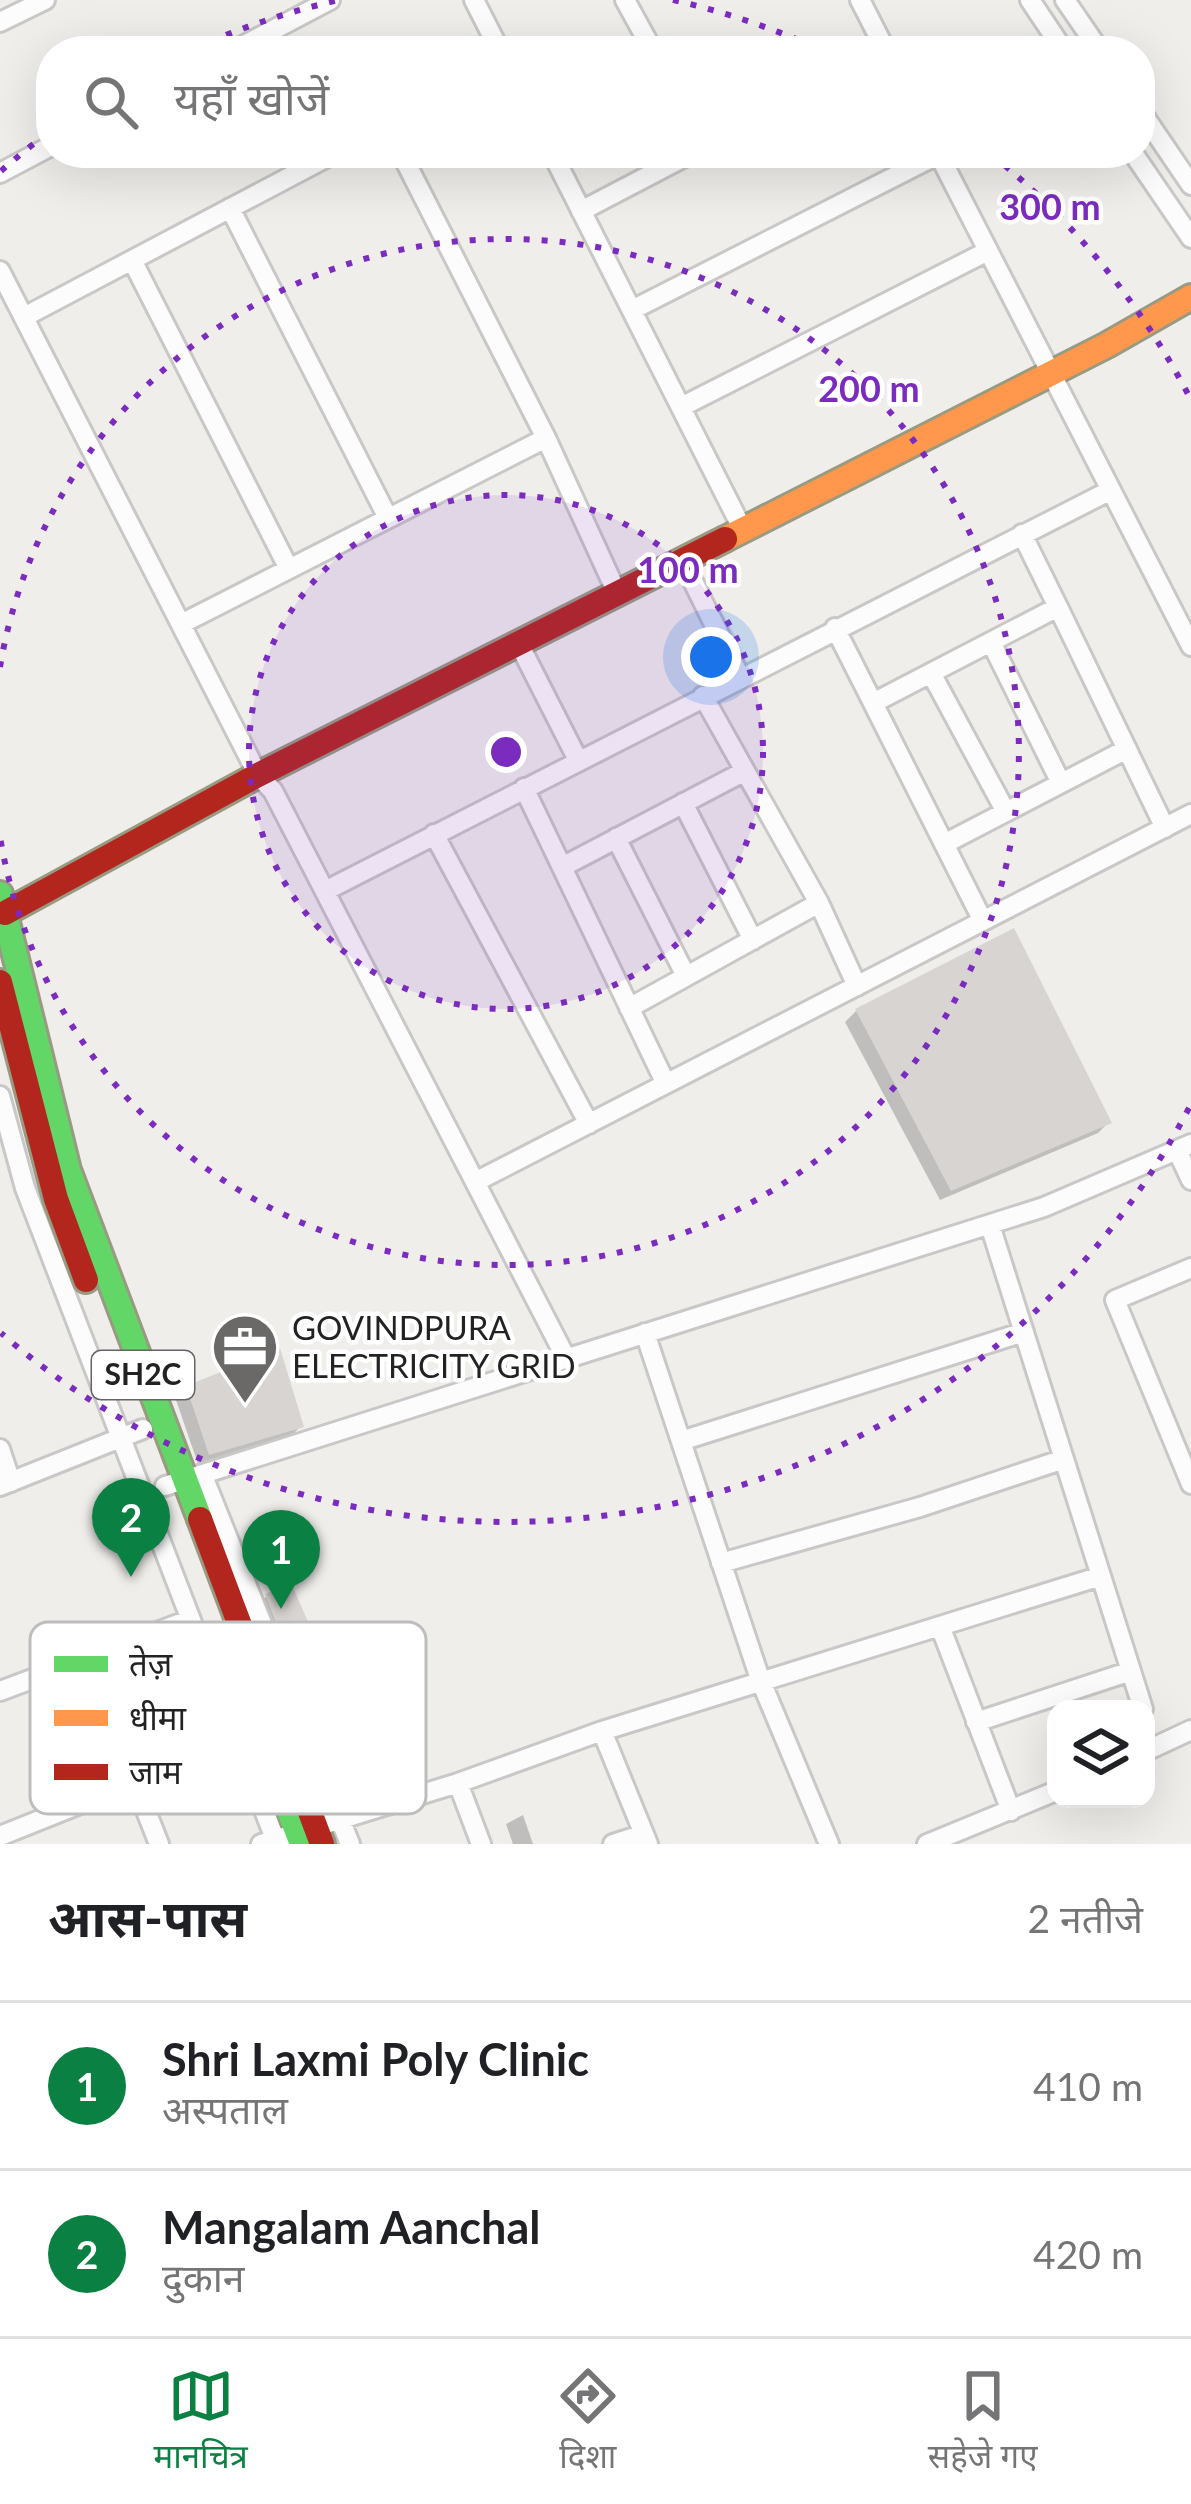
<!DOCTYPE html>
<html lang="hi">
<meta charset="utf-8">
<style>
body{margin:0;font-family:Lato,"Noto Sans Devanagari",sans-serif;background:#f2f2f2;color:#202124}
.controls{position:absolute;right:36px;bottom:36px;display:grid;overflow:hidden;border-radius:24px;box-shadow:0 12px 48px #0002}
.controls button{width:108px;height:108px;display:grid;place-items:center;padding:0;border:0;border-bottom:3px solid #e0e0e0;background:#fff;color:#202124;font:60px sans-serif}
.you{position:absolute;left:711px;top:657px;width:42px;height:42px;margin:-30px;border:9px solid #fff;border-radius:50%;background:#1a73e8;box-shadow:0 0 0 18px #1a73e833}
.badge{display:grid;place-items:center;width:78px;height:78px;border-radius:50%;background:#0b8043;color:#fff;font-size:39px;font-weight:700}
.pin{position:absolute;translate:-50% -99px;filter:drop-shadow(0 3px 6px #0008)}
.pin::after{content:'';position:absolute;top:63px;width:42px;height:36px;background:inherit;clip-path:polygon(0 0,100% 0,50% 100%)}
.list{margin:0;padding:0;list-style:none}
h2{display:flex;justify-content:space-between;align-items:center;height:156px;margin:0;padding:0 48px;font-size:51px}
h2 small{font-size:39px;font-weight:400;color:#757577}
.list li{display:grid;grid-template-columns:78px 1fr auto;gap:36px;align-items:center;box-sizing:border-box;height:168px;padding:0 48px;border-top:3px solid #e0e0e0}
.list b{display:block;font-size:45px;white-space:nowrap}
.list p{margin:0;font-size:39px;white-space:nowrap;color:#757577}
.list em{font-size:39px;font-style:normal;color:#757577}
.icon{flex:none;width:66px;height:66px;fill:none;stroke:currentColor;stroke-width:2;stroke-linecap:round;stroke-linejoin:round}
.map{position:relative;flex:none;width:1191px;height:1844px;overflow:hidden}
.search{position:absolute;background:#fff;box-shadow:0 12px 48px #0002;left:36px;right:36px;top:36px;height:132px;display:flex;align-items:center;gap:30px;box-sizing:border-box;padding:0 42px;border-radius:48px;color:#757577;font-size:45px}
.sheet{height:492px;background:#fff}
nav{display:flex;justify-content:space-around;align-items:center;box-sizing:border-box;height:168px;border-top:3px solid #e0e0e0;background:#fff;font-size:33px;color:#757577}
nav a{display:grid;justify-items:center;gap:6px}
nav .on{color:#0b8043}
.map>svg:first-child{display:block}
.shadow{fill:#0003}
.building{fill:#d7d4d2}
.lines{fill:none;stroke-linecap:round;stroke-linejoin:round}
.street-casing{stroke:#c9c8c7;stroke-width:24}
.fast-casing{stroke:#999a82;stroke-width:30}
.slow-casing{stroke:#999a82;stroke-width:30}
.jam-casing{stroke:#999a82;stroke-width:30}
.street{stroke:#fdfcfc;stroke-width:18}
.fast{stroke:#63d668;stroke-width:24}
.slow{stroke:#ff974d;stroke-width:24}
.jam{stroke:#b3261e;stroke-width:24}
.ring{fill:none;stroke:#7b2cbf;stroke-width:6;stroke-dasharray:6 12}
.labels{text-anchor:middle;stroke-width:9;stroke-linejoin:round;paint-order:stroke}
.shield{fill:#fff;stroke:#646464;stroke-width:3}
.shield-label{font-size:30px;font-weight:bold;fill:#222}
.poi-label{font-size:33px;fill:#222;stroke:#fff;text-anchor:start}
.key{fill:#fff;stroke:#bdbdbd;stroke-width:3}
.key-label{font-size:33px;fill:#222}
.centre{fill:#7b2cbf;stroke:#fff;stroke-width:6}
.ring-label{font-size:36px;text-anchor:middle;font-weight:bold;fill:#7b2cbf;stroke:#fff;stroke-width:9;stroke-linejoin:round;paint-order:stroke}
</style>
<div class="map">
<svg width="1191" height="1844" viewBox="0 0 1191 1844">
<rect width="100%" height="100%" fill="#f0eeeb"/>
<!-- shadow -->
<path class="shadow" d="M856,1011L1109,1122L1098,1133L940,1200L845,1022Z
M187,1389L301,1426L290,1437L198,1464L176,1400Z
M266,1597L307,1625L274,1644L258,1605Z
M523,1815L533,1844H513L506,1824Z"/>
<!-- building -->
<path class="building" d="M1014,928L1112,1123L951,1191L855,1009Z
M280,1348L304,1427L209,1455L186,1386Z
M291,1583L310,1626L282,1638L265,1594Z"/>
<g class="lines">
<!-- street casing -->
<g class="street-casing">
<path id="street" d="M474,0L500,51
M625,0L653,51
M860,0L886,51
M1030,0L1064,51
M1065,0L1100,51
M0,22L45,0
M233,51L330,0
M1140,110L1191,185
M552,153L742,528
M938,153L1191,646
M1133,153L1191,238
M0,173L51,146
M230,208L388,518
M581,211L692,153
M132,260L289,569
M0,271L258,775L273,791L566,1358
M632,310L939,154
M24,317L335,153
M681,407L988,251
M546,438L617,593
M1022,534L1058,607
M682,559L740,677
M181,624L546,438L401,153
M835,628L873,703L1058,607L1165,828
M991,642L1061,783
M519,644L578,760
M931,673L1006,812
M703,696L819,903
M873,703L983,921
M524,788L666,1084
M683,803L753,940
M434,834L589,1124
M616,838L686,976
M944,844L1127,749
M562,867L745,771
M325,891L1111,490
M629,1008L819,903L857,986
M0,1096L25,1188L277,1844
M1177,1150L1191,1180
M475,1182L1191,814
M990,1225L1143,1709
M1191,1268L1115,1300L1191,1484
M645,1333L760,1679L829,1844
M681,1441L1024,1332
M0,1449L11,1482
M203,1476L350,1844
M0,1486L143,1429
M165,1486L1044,1207L1191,1144
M721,1563L920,1507L1064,1459
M940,1626L1011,1811
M86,1658L159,1844
M0,1691L189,1620
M976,1722L1131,1671
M602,1731L1101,1576
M1146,1751L1191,1730
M458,1783L481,1844
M0,1836L135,1782
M261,1844L458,1783L602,1731L648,1844
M613,1844L644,1834
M927,1844L1056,1791"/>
</g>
<!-- fast casing -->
<g class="fast-casing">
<path id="fast" d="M0,894L68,1170L200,1519
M271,1764L302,1844"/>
</g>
<!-- slow casing -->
<g class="slow-casing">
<path id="slow" d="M725,539L1107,345L1191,297"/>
</g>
<!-- jam casing -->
<g class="jam-casing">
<path id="jam" d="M5,913L258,775L725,539
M0,982L56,1199L86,1280
M200,1519L322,1844"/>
</g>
<!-- street -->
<use href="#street" class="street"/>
<!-- fast -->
<use href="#fast" class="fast"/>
<!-- slow -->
<use href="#slow" class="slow"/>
<!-- jam -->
<use href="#jam" class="jam"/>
</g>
<!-- distance rings -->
<circle cx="506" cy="752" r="257" fill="#7b2cbf" fill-opacity=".12"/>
<g class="ring">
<circle cx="506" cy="752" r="257"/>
<path d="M0 667A513 513 0 1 1 0 837"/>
<path d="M1189 1108A770 770 0 0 1 1 1333M1 171A770 770 0 0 1 48 133M193 49A770 770 0 0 1 339 0M673 0A770 770 0 0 1 819 49M991 154A770 770 0 0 1 1189 396"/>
</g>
<!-- icons -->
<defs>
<g id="office-pin" transform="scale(3.45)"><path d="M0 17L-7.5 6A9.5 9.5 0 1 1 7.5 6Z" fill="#6a6968" stroke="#fff"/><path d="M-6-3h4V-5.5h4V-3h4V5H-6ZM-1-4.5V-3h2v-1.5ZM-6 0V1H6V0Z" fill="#fff"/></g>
</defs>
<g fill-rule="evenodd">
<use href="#office-pin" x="245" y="1347"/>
</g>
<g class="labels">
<!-- shield labels -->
<rect class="shield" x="92" y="1351" width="102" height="48" rx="9"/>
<g class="shield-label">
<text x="143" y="1385">SH2C</text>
</g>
<!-- poi labels -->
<g class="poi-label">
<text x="292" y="1340">GOVINDPURA<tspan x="292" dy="38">ELECTRICITY GRID</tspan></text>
</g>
</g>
<!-- legend -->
<rect x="30" y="1622" width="396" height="192" rx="18" class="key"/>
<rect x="54" y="1656" width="54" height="16" fill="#63d668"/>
<rect x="54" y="1710" width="54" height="16" fill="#ff974d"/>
<rect x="54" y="1764" width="54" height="16" fill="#b3261e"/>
<g class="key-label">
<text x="129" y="1676">तेज़</text>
<text x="129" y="1730">धीमा</text>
<text x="129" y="1784">जाम</text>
</g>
<circle cx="506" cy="752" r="18" class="centre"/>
<g class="ring-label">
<text x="1050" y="220">300 m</text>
<text x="869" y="402">200 m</text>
<text x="688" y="583">100 m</text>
</g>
</svg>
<div class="controls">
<button><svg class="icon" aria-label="layers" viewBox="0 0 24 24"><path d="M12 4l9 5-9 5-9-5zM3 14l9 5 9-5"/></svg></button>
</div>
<div class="you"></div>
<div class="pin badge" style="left:281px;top:1609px">1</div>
<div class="pin badge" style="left:131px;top:1577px">2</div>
<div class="search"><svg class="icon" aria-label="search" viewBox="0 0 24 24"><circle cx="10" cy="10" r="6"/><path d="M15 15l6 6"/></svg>यहाँ खोजें</div>
</div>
<section class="sheet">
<h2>आस-पास<small>2 नतीजे</small></h2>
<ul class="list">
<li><span class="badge">1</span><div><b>Shri Laxmi Poly Clinic</b><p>अस्पताल</p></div><em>410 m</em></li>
<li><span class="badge">2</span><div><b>Mangalam Aanchal</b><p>दुकान</p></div><em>420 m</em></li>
</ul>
</section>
<nav>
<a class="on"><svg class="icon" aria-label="map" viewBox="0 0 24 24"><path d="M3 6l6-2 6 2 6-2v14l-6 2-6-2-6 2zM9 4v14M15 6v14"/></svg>मानचित्र</a>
<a><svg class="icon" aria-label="directions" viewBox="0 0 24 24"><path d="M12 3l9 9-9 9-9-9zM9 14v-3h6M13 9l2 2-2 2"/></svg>दिशा</a>
<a><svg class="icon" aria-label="saved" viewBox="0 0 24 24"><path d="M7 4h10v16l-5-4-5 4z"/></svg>सहेजे गए</a>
</nav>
